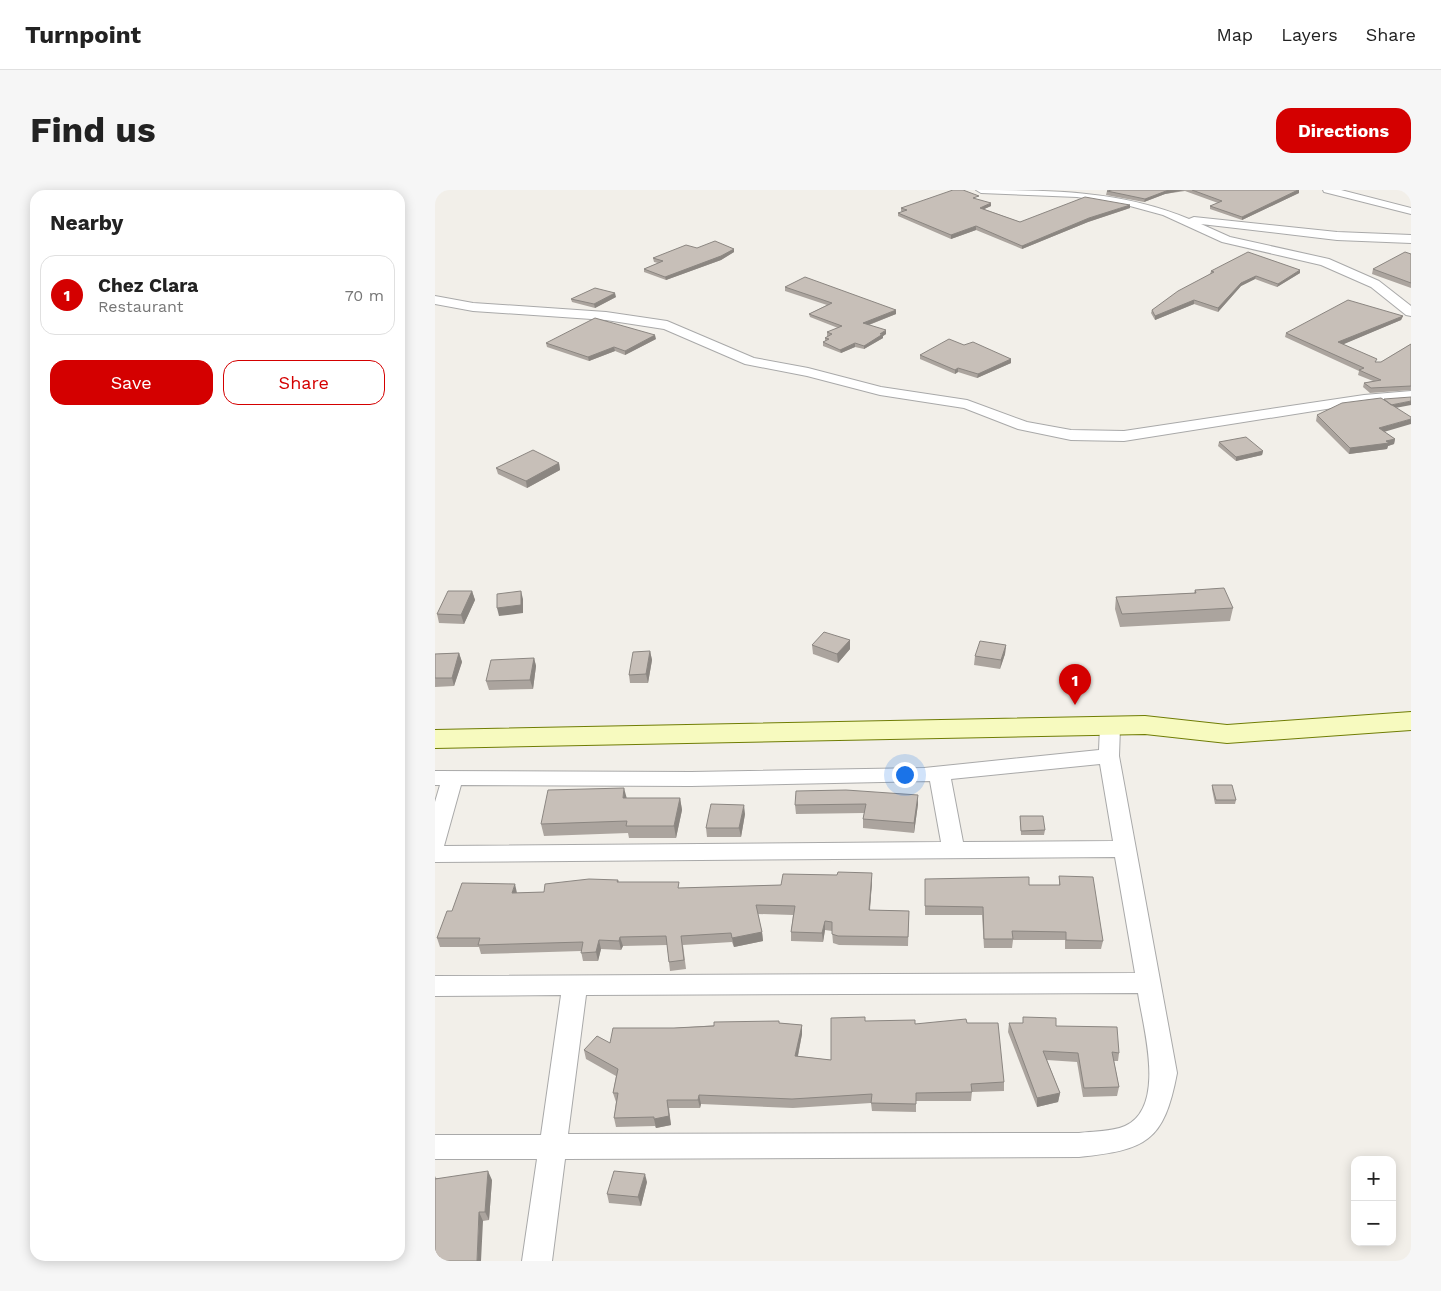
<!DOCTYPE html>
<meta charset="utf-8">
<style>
body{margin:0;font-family:"Work Sans",sans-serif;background:#f6f6f6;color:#222}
.controls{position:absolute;right:15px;bottom:15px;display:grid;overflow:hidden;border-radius:10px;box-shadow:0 2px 12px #0003}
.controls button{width:45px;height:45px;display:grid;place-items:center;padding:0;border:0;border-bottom:1px solid #e0e0e0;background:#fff;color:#222;font:25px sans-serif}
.you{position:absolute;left:469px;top:584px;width:18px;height:18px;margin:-12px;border:4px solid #fff;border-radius:50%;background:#1a73e8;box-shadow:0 0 0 8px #1a73e833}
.badge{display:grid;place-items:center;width:32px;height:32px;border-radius:50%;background:#d40000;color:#fff;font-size:16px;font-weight:700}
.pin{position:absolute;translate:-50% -41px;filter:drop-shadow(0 1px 2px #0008)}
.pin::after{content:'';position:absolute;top:26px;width:18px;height:15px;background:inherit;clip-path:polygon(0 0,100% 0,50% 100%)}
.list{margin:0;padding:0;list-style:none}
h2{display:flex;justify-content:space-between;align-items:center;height:65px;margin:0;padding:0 20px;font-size:21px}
h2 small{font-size:16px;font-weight:400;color:#767676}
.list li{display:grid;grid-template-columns:32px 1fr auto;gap:15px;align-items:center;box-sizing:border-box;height:80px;margin:0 10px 10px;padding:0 10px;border:1px solid #e0e0e0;border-radius:15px}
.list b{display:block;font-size:19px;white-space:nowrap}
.list p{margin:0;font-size:16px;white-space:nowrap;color:#767676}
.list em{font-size:16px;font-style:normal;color:#767676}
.actions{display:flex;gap:10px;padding:15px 20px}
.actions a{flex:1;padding:11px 0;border:1px solid #d40000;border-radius:15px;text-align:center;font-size:18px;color:#d40000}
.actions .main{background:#d40000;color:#fff}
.map{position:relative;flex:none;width:976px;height:1071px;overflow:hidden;border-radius:15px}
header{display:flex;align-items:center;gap:30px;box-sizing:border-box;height:70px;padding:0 25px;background:#fff;border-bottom:1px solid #e0e0e0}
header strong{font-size:24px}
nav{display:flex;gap:28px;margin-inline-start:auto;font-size:18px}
.intro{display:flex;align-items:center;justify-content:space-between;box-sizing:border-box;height:120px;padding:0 30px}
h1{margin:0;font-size:35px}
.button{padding:12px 22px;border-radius:15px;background:#d40000;color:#fff;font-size:18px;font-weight:700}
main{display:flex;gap:30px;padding:0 30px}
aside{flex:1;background:#fff;border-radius:15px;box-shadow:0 2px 12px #0003}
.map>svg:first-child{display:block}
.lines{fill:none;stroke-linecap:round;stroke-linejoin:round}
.street-casing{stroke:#a9a9a9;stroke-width:2}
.secondary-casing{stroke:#707d05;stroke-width:2}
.street{fill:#fff;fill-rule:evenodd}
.secondary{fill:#f7fabf;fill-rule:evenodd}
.wall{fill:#aba49e}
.shaded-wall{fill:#8b8681}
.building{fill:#c7bfb8;stroke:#8b8681}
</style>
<header>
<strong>Turnpoint</strong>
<nav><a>Map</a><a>Layers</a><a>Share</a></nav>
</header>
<div class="intro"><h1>Find us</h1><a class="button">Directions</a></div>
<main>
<aside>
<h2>Nearby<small></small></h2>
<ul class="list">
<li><span class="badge">1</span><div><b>Chez Clara</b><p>Restaurant</p></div><em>70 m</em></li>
</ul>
<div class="actions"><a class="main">Save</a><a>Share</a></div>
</aside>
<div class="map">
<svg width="976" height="1071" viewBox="0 0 976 1071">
<rect width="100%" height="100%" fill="#f2efe9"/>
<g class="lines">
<!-- street casing -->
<g class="street-casing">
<path id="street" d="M541,0C613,0 686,0 754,29L759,27L902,42L976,45V53L902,50L766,34L795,47L894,69L944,91L976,116V126L971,125L936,97L886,75L787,52L728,25L695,16L642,7L546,3Z
M888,0H906L976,18V24L889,2Z
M0,106L38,113L171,122L232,131L319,168L373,178L446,197L532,210L592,232L636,240L689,241L929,205L976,201V209L929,213L689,251L636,250L583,239L529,218L445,205L372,186L310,174L229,139L171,130L38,121L0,114Z
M675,530L682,532L685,537L684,566L742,883C729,952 711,960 644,967L130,969L117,1071H87L102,969H0V945H106L126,805L0,806V786L700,783L680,667L0,672V612L5,595H0V581L256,582L489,578L664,560L665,537L668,532ZM665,574L678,651L528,652L516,589ZM495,591L506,652L9,656L26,595L256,596ZM703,803C708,837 732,917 690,936C676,942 659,941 644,943L133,944L151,805Z"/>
</g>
<!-- secondary casing -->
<g class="secondary-casing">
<path id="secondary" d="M976,522V540L792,553L710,544L0,558V540L710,526L792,535Z"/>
</g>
<!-- street -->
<use href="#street" class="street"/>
<!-- secondary -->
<use href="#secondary" class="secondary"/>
</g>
<!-- wall -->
<path class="wall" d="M677,0H864V3L807,30L775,19V16L783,13L750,1L730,4L709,12L671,5L672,1Z
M543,9L556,16L549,19L585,32L695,18L653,32L587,59L541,40L516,49L463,26V23L467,22L466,21V18L544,9Z
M262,58L299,59V62L286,70L231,90L209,82V79L223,73L219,72L218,68Z
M976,64V98L937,84L938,79Z
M865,80V83L842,97L820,89L806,96L783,122L759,114L720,130L716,123L717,120L775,84L776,81Z
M350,97L461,124L434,135L451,144L448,146V148L429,159L420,157L406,163L388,156V152L390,151V148L393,146H392V142L403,138L375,127L374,124L392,115L350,101Z
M181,107L160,118L137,112L136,109Z
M968,126L966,130L908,154L941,172H946L976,154V200L935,203L928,197L929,193L938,191L923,185L924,181L850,147L851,143Z
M221,149L190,165L180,161L154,171L112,157L111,153Z
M529,155L576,169V173L542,188L523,182L520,184L485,169V165Z
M949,209L961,218L950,242L960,249L959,254L953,256L952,259L914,264L881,231L882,225L949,210Z
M784,252L828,261L827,265L801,271L783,256Z
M124,273L125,280L92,298L63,284L61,278Z
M760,400L798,418L795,431L685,437L680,419L681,407L759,403Z
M37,401L40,410L29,434L4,433L2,424Z
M415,450V459L403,473L378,464L377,455Z
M571,455L570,464L565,479L539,475L540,466Z
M215,461L217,470L213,493H195L194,485Z
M24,463L27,472L19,496L0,497V464Z
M99,468L101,476L98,499L54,500L51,491Z
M777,595L801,610L800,614H780L777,599Z
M411,600L483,614L479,643L428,638V629L429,623L361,624L360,615Z
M192,608H245L247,620L241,648H194L193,643L109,646L106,634Z
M310,624L306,647H272L271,638Z
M585,626L610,640L609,645H586Z
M624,686L668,751L666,759H630V750H578L577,758H549L547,725H490V689L594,695H624Z
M183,690L184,692L245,698L437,692L435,720L474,721L473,756L404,755L398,753L397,741L390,740L388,752L356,751V742L358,725L323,724L327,742L328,751L299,757L297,752L248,755L251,779L235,781L232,755L188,756L186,760L166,759L163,771H148L146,761L46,764L44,757H5L2,748L17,721L82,703L109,702Z
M588,827L621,836L684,863L683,871H679L684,897L682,906L648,907L642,872L612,870L625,903L623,912L602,917L573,842L574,833H588Z
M344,831V833L367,835V844L363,866L396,870L430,831L480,834L532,833L569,892V901L537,902L536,911H481V922L437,921L436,913L358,918L266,914L265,918H234L236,935L221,938L220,936L181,937L179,928L181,912L178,903L181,886L151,869L149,860L239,838Z
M0,986L1,988L57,990L54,1030L48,1031L0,1071Z
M212,992L206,1016L174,1013L172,1004Z"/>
<!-- shaded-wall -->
<path class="shaded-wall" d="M735,0H750L730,4L709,12L710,9L731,1Z
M863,0H864V3L807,30V27Z
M556,13V16L545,21V18Z
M695,15V18L653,32L587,59V56L654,28Z
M541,36V40L516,49V45Z
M299,59V62L286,70L231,90L230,87Z
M865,80V83L842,97L843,94Z
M821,86L820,89L806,96L783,122V118L806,93Z
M180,103L181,107L160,118L159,114Z
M759,110V114L720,130V126Z
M461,120V124L428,137V133Z
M968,126L966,130L902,157L903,152Z
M451,140V144L448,146V148L429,159V156Z
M220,145L221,149L190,165V161Z
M420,153V157L406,163L405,160Z
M179,157L180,161L154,171L153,167Z
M576,169V173L542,188L543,184Z
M523,178V182L520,184V180Z
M976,211V215L955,219L956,215Z
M976,229V234L942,244L944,238Z
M960,249L959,254L953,256L952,259L914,264L915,258L951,251Z
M828,261L827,265L801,271V267Z
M124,273L125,280L92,298L91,291Z
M37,401L40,410L29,434L26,425Z
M86,401L88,409V423L64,426L62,418Z
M415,450V459L403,473L402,464Z
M571,455L570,464L565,479L566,470Z
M215,461L217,470L213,493L211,484Z
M24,463L27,472L19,496L17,488Z
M99,468L101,476L98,499L95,490Z
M189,598L192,609L188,608Z
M483,605V614L479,643V633Z
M245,608L247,620L241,648L239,636Z
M309,615L310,624L306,647L304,638Z
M437,683V692L434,729V720Z
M80,694L82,703L80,712L77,703Z
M390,731V740L388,752L387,743Z
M327,742L328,751L299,757L297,748Z
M185,747L188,756L186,760L184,751Z
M164,750L166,759L163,771L161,762Z
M367,835V844L361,875L360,866Z
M625,903L623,912L602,917V908Z
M264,905L266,914L265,918L263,910Z
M232,910L236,935L221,938L219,929Z
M53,981L57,990L54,1030L50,1022Z
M210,984L212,992L206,1016L203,1007Z
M44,1022L48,1031L46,1071H42Z"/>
<!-- building -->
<path class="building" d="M518,0H528L544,6L538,8L556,13L545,18L585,32L650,7L695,15L654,28L587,56L541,36L516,45L463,23L472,20L466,18Z
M677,0H735L731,1L710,9L672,1Z
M757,0H863L807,27L775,16L787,11Z
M280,51L299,59L286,66L230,87L209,79L228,71L218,68L251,55L262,58Z
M813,62L865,80L843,94L821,86L806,93L783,118L759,110L720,126L717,120L743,101L779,82L776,81Z
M970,62L976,64V93L938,79Z
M370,87L461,120L428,133L451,140L445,144H448L429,156L420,153L405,160L388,152L394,149L390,148L397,144L392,142L407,136L374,124L397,113L350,97Z
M160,98L180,103L159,114L136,109Z
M913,110L968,126L903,152L942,169L940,172H946L976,154V196L936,198L929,193L946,190L924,180L929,178L851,143Z
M160,128L220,145L190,161L179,157L153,167L111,153Z
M514,149L529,155L538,152L576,169L543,184L523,178L520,180L485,165Z
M976,207V211L956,215L949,209Z
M946,208L976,227V229L944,238L960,249L951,251L954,253L915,258L882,225L907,213Z
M811,247L828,261L801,267L784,252Z
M98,260L124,273L91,291L61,278Z
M789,398L798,418L687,424L681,407L761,403L760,400Z
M13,401H37L26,425L2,424Z
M86,401V415L62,418V404Z
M389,442L415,450L402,464L377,455Z
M545,451L571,455L566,470L540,466Z
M215,461L211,484L194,485L198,462Z
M24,463L17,488H0V464Z
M99,468L95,490L51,491L56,470Z
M777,595H797L801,610H781Z
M189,598L188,608H245L239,636H191L192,631L106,634L113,600Z
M411,600L483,605L479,633L428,629L431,614L360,615L361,601Z
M276,614L309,615L304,638H271Z
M585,626H608L610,640L586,641Z
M403,682L437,683L434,720L474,721L473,747L403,746L397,744V732L390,731L387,743L356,742L360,716L321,715L327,742L297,748L296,743L246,746L249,770L234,772L231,746L185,747L184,751L164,750L161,762L146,763L148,752L43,755L45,748H2L12,721H17L27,693L80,694L77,703L109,702L110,694L154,689L183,690L182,692H244L243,698L346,695L348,684L402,685Z
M624,686L658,687L668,751L631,750V742L577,741L578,749H549L548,717L490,716V689L594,687V695H625Z
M430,827V831L480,830V834L531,829L532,833H563L569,892L536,894L537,902L481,903V914L436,913L437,904L357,909L264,905L263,910H232L234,926L219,929V927L179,928L183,903H178L183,879L149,860L162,846L175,853L178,838H239L279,836V832L344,831V833L367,835L360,866L396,870V828Z
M588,827L621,828V836L682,837L684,863L677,862L684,897L649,898L643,863L608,861L625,903L602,908L574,833H588Z
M53,981L50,1022H44L42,1071H0V989Z
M179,981L210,984L203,1007L172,1004Z"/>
</svg>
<div class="controls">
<button>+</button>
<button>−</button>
</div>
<div class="you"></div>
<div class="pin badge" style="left:640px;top:515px">1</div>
</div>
</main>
